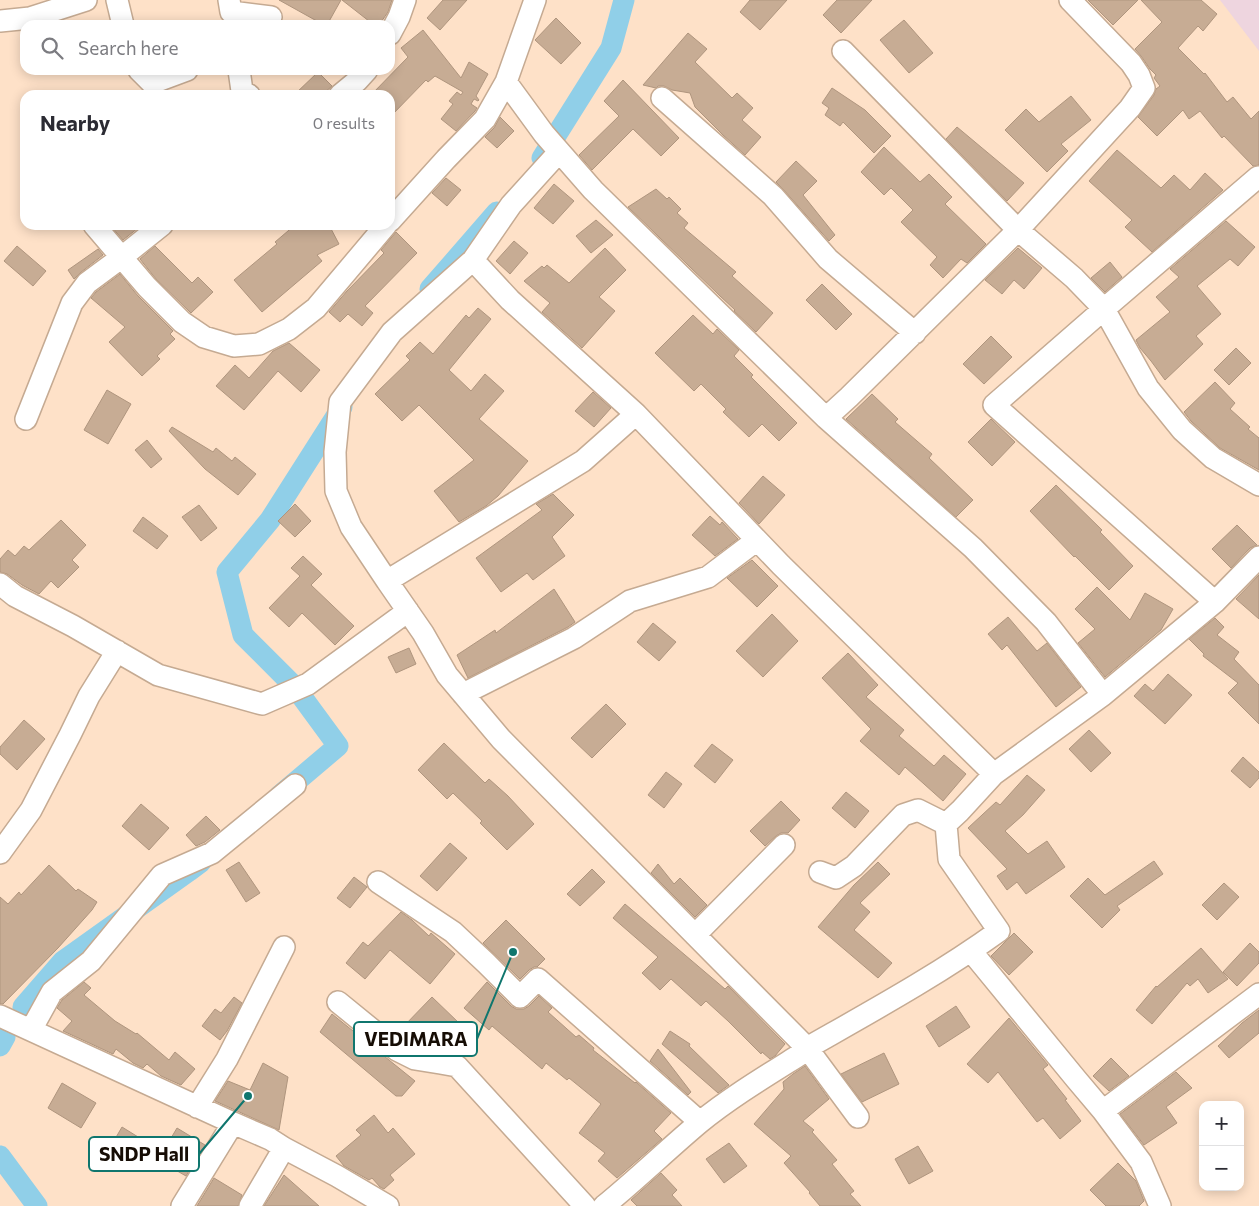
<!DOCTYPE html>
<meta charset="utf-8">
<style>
body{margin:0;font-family:Commissioner,sans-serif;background:#f7f7f7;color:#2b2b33}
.controls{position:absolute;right:15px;bottom:15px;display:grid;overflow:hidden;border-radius:10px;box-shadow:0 2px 12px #0003}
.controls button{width:45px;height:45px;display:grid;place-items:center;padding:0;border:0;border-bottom:1px solid #e1e1e2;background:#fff;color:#2b2b33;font:25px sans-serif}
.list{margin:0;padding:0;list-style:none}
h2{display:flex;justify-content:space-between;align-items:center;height:65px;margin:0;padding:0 20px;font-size:21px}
h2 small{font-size:16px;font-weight:400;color:#7c7c81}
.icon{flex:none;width:28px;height:28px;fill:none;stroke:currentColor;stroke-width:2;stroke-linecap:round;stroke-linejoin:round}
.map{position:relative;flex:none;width:1259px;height:1206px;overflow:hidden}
.search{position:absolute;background:#fff;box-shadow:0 2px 12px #0003;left:20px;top:20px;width:375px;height:55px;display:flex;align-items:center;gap:12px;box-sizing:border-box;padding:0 18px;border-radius:15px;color:#7c7c81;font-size:19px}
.panel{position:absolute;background:#fff;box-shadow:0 2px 12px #0003;left:20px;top:90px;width:375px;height:140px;border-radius:15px}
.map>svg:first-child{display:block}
.industrial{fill:#eed5df}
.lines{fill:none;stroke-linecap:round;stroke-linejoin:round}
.canal{stroke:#90cfe8;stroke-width:21}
.building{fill:#c7ac94;stroke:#af957e}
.minor-casing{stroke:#c5aa92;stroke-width:24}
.minor{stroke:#fff;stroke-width:21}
.leader{fill:none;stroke:#0f766e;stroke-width:2}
.callout-dot{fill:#0f766e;stroke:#fff;stroke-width:2}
.callout{fill:#fff;stroke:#0f766e;stroke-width:2}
.callout-label{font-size:19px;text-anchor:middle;font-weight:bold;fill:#160d05}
</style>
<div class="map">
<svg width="1259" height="1206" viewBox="0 0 1259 1206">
<rect width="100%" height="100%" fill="#fee1c8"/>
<!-- industrial -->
<path class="industrial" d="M1220,0H1259V51Z"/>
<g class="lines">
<!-- canal -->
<path class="canal" d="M542,158L611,48L624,0
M430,289L497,212
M279,796L338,746L294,686L243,635L227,572L270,520L342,407
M23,1007L63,961L189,871L201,862
M0,1046L5,1037
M0,1156L37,1206"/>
</g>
<!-- building -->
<path class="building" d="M279,0H341L327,25H324Z
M342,0H392L388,12L379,25H374Z
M443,0H467L440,30L427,18Z
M750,0H787L760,30L740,12Z
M837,0H872L841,33L823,15Z
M1088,0H1138L1113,25Z
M1141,0H1201L1217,14L1203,31L1198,26L1178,48L1204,74L1205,73L1227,102L1233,97L1251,119L1259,111V165L1253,166L1224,136L1222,138L1200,111L1189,119L1183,110L1157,136L1138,117L1154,95L1156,89L1160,86L1154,78L1156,75L1150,69L1141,56L1135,49L1162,22Z
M556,18L581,43L561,64L535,40Z
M904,20L933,53L909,73L880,40Z
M423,30L461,78L469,62L488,74L476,96L479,100L478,101L474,99L471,104L477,108L475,111L456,131L441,119L453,104L449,101L457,92L461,95L463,92L435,76L428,82L426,80L390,117V95H371L408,57L401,48Z
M688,33L707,49L695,62L732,98L737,93L753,108L742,120L761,137L745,155L723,135L695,107L690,93L672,90L664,86H658L656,88L643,85Z
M318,72L332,86L322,95H294Z
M623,80L679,138L661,156L633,129L592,170L579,155L619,116L604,101Z
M832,88L865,110L891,136L874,153L843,122L840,126L825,115L829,108L822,103Z
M1071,96L1091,120L1061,144L1068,151L1047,172L1005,130L1026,109L1039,122Z
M500,117L514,131L497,148L485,137L494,128Z
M957,127L1024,183L1007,201L946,139Z
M884,147L920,182L929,174L952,197L945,204L986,244L967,263L961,259L943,278L930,265L937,257L901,222L913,210L891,188L884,195L861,172Z
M1117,150L1161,188L1174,175L1190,190L1205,173L1223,190L1152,252L1125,227L1132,220L1089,181Z
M796,161L817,181L803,195L835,235L829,241L782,188L776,182Z
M446,178L461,190L447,206L432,193Z
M554,184L574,201L553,224L534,208Z
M656,189L667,199L669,197L681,209L677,213L688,223L684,228L736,272L732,276L773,313L756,332L734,311L735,310L720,296L628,207Z
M596,220L613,235L591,253L576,236Z
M1226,221L1255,247L1238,266L1230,259L1197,286L1221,314L1196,336L1203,344L1165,380L1151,361L1140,348L1136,340L1170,312L1156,297L1179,277L1170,269Z
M110,225H134L138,228L123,240Z
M295,225H329L339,244L317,255L322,261L262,312L234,280L277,244L275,242Z
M396,232L417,253L365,306L373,313L362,326L348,314L340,322L329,312L347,291L384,253L381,250Z
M514,241L528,253L510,274L496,261Z
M17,246L46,271L33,286L4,261Z
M155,246L192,283L198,277L213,292L191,313L156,279L140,259Z
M605,248L626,270L599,297L615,311L582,348L542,312L550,303L524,281L542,266L544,268L547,265L569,283Z
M1018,248L1042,268L1024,289L1014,280L1002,294L985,280Z
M98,249L103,255L80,273L74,279L68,270Z
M1110,262L1122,277L1105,292L1091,278Z
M120,274L138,296L173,331L170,334L175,339L157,356L160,359L142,376L109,342L125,327L91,298L96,292Z
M822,284L852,314L836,330L806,300Z
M478,308L491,319L449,370L471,391L485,374L504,391L479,419L528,461L498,496L486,506L459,522L434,491L474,460L419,405L402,421L375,394L410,360L406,356L420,342L433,354L466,315L469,318Z
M693,315L713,334L717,329L739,350L734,356L753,375L751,377L797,423L779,441L762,424L749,437L723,412L726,409L701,384L694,391L655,353Z
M991,336L1012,357L984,384L963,364Z
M289,343L320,370L301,392L278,371L244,410L216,386L235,365L249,378L273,351Z
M1236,348L1251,363L1229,385L1214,370Z
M1215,382L1235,403L1230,409L1250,427L1248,429L1259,438V470L1220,448L1191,421L1184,412Z
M107,390L131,404L108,444L84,430Z
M593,392L611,408L594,427L575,411Z
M872,394L898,419L895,422L932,454L929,458L973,500L956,517L846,419Z
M991,419L1015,442L992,466L968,442Z
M172,427L213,452L216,448L232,461L235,457L256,474L238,495L205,469L169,431Z
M147,440L162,459L151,468L135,450Z
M763,476L785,495L759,524L739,503Z
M1056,485L1102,530L1100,532L1133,566L1109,590L1075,556L1074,557L1030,511Z
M553,494L574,515L552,537L565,556L533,580L527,573L501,592L476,558L542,510L536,504Z
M295,504L311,521L295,537L278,521Z
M199,505L217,528L201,541L182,517Z
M710,516L720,525L722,522L738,539L715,556L692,535Z
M143,517L168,536L157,549L133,531Z
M61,520L86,545L72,560L79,567L58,588L51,581L39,594L22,585L7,574L0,572V559L8,550L15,556L24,546L29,550Z
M1237,525L1257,545L1250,548L1231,568L1212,549Z
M303,556L322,574L311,585L354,626L335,645L302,613L289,627L269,608L300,576L291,568Z
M752,560L778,586L757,607L727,578Z
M1259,575V619L1236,599Z
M1097,587L1130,620L1145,593L1173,609L1161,630L1105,677L1078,643L1095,629L1075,609Z
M554,589L575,622L568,627L468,678L457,655L495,630L496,633Z
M772,614L798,641L763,677L736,651Z
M1008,617L1037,651L1047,643L1081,687L1056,707L1007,645L1002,650L988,634Z
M1215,618L1224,627L1217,635L1239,652L1234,659L1259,685V724L1228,693L1238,683L1203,656L1204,654L1189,639Z
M653,623L676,642L659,661L637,642Z
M409,648L416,664L396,673L388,657Z
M848,653L878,685L866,697L904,730L899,736L934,766L944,755L966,774L943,801L905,767L899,775L860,741L871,729L822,678Z
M1168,674L1192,695L1165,724L1134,696L1145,684L1153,691Z
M606,704L626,724L592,758L571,738Z
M24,720L45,739L17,770L0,754V747Z
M1089,730L1111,753L1091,772L1069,749Z
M444,743L485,783L489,779L508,796L534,824L507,850L480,823L482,821L453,793L447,799L418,770Z
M712,744L733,760L715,783L694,766Z
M1243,757L1259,772V778L1250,788L1231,771Z
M666,772L682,784L664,808L648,795Z
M1027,775L1045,790L1023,815L1005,831L1028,854L1047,841L1065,867L1026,894L1017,882L1007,890L997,876L1007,869L968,828L996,802L1000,805Z
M846,792L869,811L855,828L832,808Z
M781,801L800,820L788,833H781L776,836L765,846L750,831Z
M141,804L169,828L149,850L122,826Z
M206,816L220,830L205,842L196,846L186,835Z
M450,843L467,858L437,891L420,876Z
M1154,861L1163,874L1117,906L1120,910L1102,928L1070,896L1088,878L1105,895Z
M239,862L260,893L246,902L226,870Z
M878,862L890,874L860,903L870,912L854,930L892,963L878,978L818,927L854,885Z
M658,864L674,884L680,878L707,905L695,917L651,873Z
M49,865L76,891L78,889L97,902L92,910L58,948L3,1004H0V897L8,904L19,892L21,895Z
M592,869L605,882L580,906L567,894Z
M354,877L367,887L350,908L337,898Z
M1224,883L1239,897L1217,920L1202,905Z
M625,904L725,989L728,986L785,1044L775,1056L770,1059L762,1052L761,1054L728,1021L706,1001L701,1006L671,979L660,990L642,973L658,957L613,918Z
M401,912L412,920L429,936L431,933L455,954L430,984L390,950L365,979L346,963L363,942L368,946Z
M506,920L545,959L537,967H534L529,970L520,979L483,943Z
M1014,933L1033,952L1009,975L991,956Z
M1250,943L1259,952V963L1237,986L1223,972Z
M1201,948L1228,979L1208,993L1198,979L1190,986L1187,983L1152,1024L1136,1010L1156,986L1157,987Z
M84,982L91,988L84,995L115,1021L136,1034L137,1033L169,1060L175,1052L195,1069L181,1085L161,1076L147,1064L143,1068L133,1063L116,1049L113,1054L63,1031L72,1021L57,1008L62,1000Z
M487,982L511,1006L516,1009H524L529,1006L539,996L552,1008L548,1012L576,1037L579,1035L594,1048L593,1050L635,1083L636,1082L671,1113L654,1131L662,1139L617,1178L598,1161L605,1153L579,1133L601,1104L569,1078L567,1080L546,1063L542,1069L492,1026L489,1030L464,1008Z
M234,997L242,1003L227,1031L220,1040L202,1026L215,1009L221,1013Z
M432,997L459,1023L433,1049L421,1047L411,1038L413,1037L403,1027Z
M956,1006L970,1027L939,1047L926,1026Z
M1259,1010V1033L1229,1058L1218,1046L1242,1023Z
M332,1014L415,1081L402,1096H396L320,1032Z
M1009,1018L1048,1065L1043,1069L1067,1099L1065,1100L1081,1121L1060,1139L1043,1118L1037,1122L998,1072L988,1083L967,1064Z
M670,1031L690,1044L689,1046L729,1085L718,1093L662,1044Z
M658,1049L691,1092L688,1095L650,1061Z
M884,1053L899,1084L862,1102L841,1074Z
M1111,1058L1129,1076L1109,1091L1093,1076Z
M263,1063L288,1077L279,1130L215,1101L228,1081L250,1090Z
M805,1066L829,1099L803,1121L814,1130L812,1132L837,1160L832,1164L854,1191L850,1194L861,1206H820L809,1193L810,1192L784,1163L791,1156L754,1124L784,1089L783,1082L793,1074Z
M1176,1072L1192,1088L1166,1107L1177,1123L1144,1145L1120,1114Z
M62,1083L96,1103L81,1128L48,1108Z
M374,1115L388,1133L393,1128L415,1154L390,1175L394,1180L384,1189L380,1187L372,1178L369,1180L344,1166L336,1156L361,1135L356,1130Z
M122,1127L151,1145L136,1169L108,1151Z
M177,1128L205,1145L186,1176L158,1160Z
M729,1143L747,1166L724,1183L706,1159Z
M918,1146L933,1171L909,1184L895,1159Z
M1118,1163L1136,1181L1144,1201L1139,1206H1106L1090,1190Z
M661,1173L677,1190L672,1195L682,1206H637L631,1200Z
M284,1175L319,1206H264Z
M214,1178L242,1195L238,1206H197Z"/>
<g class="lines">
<!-- minor casing -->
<g class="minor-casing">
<path id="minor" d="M117,0L123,25
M229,0L231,12L271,17
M0,21L30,18L86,0
M390,34L399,17L405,0
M843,51L1018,230L1130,108L1144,88L1139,75L1131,63L1070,0
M139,70L152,83L187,70
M239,70L242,91L249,95
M506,82L535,0
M340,95L357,81L367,70
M662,98L773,196L828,259L915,333
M390,221L446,159L485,119L506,82L544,134L593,190L826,418L973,548L1046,622L1103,695
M94,225L147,287L182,322L204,337L234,346L259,344L289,329L316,308L386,225
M473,260L510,300L636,414
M826,418L849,397L1018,230L1074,278L1104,309L1148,388L1182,430L1213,458L1259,485
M26,419L72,303L87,283L122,257L162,225
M387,581L351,527L336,491L335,452L340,402L392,332L473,260L511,205L559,152
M0,584L15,596L73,626L158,675L262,704L308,684L408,611
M1215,602L994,405L1104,309L1258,177
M463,694L574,638L630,601L708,577L757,540
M0,853L31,810L70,735L89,696L117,651
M820,872L836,878L854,866L903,815L918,810L946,824
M378,882L453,932L486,963L520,997L538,979L700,1122
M695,935L784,845
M971,951L1076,1079L1103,1111L1141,1162L1160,1206
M338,1002L397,1050L415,1059L440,1063L457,1066L585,1206
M0,1016L233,1123L270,1139L284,1148L337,1176L388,1206
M31,1030L52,992L91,961L162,875L212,853L295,785
M197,1107L227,1059L284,947
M1103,1111L1259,994
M858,1117L807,1048L501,739L447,675L423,633L387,581L583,461L636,414L781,565L994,774
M182,1206L233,1123
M250,1206L284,1148
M604,1206C637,1179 667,1150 699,1123C731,1097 766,1076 801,1054L807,1048C872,1011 938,975 999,931L949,859L946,824L960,811L994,774L1103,695L1215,602L1259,557"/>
</g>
<!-- minor -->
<use href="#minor" class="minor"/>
</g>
<!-- callouts -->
<path class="leader" d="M513 952L477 1039M248 1096L199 1154"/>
<g class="callout-dot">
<circle cx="513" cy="952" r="5"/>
<circle cx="248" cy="1096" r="5"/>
</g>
<g class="callout">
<rect x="354" y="1022" width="123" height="34" rx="5"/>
<rect x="89" y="1137" width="110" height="34" rx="5"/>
</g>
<g class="callout-label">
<text x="416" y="1046">VEDIMARA</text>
<text x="144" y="1161">SNDP Hall</text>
</g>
</svg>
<div class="controls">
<button>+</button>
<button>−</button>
</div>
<div class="search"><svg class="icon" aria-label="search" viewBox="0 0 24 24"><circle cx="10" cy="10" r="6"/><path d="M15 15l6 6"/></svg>Search here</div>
<section class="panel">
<h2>Nearby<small>0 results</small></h2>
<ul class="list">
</ul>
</section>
</div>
